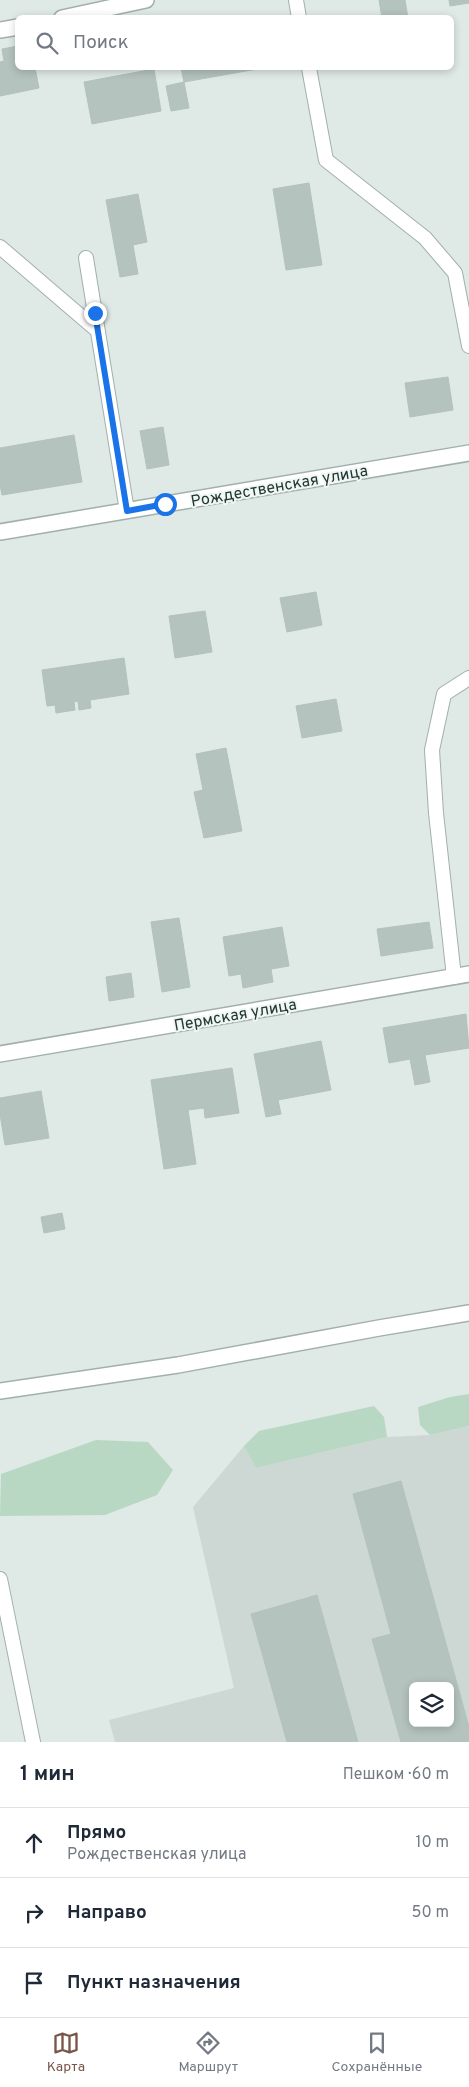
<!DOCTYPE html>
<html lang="ru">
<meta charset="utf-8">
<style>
body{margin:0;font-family:Overpass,sans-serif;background:#f6f6f7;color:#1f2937}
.controls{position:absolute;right:15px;bottom:15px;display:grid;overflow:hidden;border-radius:8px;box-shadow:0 2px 8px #0003}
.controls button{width:45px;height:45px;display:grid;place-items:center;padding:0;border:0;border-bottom:1px solid #e0e1e3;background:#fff;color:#1f2937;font:25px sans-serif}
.stop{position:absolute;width:15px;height:15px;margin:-11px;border:4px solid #1a73e8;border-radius:50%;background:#fff}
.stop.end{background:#1a73e8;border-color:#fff;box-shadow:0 1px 5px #0008}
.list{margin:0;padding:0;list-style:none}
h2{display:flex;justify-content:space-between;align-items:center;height:65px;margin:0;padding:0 20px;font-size:21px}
h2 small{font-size:16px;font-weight:400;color:#747a83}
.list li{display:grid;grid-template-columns:32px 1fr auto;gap:15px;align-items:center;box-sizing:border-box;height:70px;padding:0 20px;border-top:1px solid #e0e1e3}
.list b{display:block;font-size:19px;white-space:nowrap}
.list p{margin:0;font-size:16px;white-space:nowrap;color:#747a83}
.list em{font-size:16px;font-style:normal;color:#747a83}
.icon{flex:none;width:28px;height:28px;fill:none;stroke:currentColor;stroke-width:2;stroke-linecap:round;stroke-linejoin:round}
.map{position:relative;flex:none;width:469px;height:1742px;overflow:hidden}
.search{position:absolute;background:#fff;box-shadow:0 2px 8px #0003;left:15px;right:15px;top:15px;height:55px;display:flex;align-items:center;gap:12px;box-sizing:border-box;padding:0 18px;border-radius:8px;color:#747a83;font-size:19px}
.sheet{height:275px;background:#fff}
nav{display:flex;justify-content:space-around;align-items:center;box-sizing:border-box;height:70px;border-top:1px solid #e0e1e3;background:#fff;font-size:14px;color:#747a83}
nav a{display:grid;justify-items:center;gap:2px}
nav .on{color:#795549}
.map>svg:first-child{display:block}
.built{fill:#cdd8d4;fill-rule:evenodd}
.green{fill:#b9d8c4}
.building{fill:#b4c3be;stroke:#b2c2bc;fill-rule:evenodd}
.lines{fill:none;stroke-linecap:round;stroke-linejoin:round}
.service-casing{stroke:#a2b0ac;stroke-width:16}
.minor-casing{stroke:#a2b0ac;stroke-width:18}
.tertiary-casing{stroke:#a2b0ac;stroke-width:18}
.service{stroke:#fff;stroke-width:14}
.minor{stroke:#fff;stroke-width:15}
.tertiary{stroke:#fff;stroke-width:15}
.route{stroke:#1a73e8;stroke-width:6}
.labels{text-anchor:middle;stroke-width:4;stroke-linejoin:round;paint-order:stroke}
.street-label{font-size:16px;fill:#213733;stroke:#eff6f3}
</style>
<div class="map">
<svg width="469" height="1742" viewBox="0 0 469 1742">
<rect width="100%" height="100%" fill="#dfe9e5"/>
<!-- built -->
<path class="built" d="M469,1426V1742H115L109,1720L234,1688L193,1507L244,1446L256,1468L387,1437L430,1435ZM413,1686H450V1723H413Z"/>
<!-- green -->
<path class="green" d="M469,1394V1426L430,1435L420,1425L418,1407L450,1397Z
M374,1406L384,1417L387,1437L256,1468L244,1446L259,1431Z
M96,1440L148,1442L173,1470L157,1495L105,1515L0,1516L1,1474Z"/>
<!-- building -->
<path class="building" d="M379,0H405L408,18H382Z
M449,0H469V3L450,6Z
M18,46V68H35L39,88L0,96V62L4,61L2,49Z
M181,68H257V69L184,82Z
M154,69L161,111L92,124L84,82Z
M184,82L189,108L171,111L166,86Z
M309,183L322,265L286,270L273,189Z
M138,194L147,242L133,245L138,274L120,277L106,200Z
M448,377L453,410L410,417L405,383Z
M163,427L169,465L147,469L140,431Z
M74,435L82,482L2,495L0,485V448Z
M316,592L322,625L287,632L280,598Z
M205,611L212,652L175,658L169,616Z
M124,658L129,694L90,700L91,708L79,710L78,701L74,702L75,710L56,713L55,705L47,706L42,670Z
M336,699L342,731L302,738L296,706Z
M226,748L242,831L204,838L194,792L203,790L196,754Z
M179,918L190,987L162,992L151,922Z
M429,922L433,948L381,956L377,929Z
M282,927L289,966L271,969L273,982L243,988L241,974L229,976L223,937Z
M131,973L134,997L109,1001L106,977Z
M466,1014L469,1048L425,1055L430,1082L415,1085L410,1059L389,1063L383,1028Z
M321,1041L331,1090L278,1100L281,1114L266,1117L254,1054Z
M232,1068L239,1113L205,1118L204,1108L188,1110L196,1164L164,1169L151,1080Z
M41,1091L49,1138L5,1145L0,1114V1098Z
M62,1213L65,1229L44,1233L41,1217Z
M401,1481L469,1727V1742H401L372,1639L391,1634L353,1494ZM413,1686H450V1723H413Z
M317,1595L358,1742H287L251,1614Z"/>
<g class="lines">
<!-- service casing -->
<g class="service-casing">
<path id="service" d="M296,0L299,18
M309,68L326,160L425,238L455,273L469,346
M0,247L98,331
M86,258L127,511
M454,977L436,813L432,750L444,694L469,678
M0,1579L33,1742"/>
</g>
<!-- minor casing -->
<g class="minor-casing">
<path id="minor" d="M62,18L146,0
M0,30L18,27
M0,532L469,453
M0,1054L469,974"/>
</g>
<!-- tertiary casing -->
<g class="tertiary-casing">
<path id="tertiary" d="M0,1391L178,1365L379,1328L469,1313"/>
</g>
<!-- service -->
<use href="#service" class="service"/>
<!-- minor -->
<use href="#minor" class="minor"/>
<!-- tertiary -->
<use href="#tertiary" class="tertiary"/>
</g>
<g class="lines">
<!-- route -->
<path class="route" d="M95,313L127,511L165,504"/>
</g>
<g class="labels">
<!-- street labels -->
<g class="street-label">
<text transform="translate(279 485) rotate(-10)" y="6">Рождественская улица</text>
<text transform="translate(235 1014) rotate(-10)" y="6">Пермская улица</text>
</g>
</g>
</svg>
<div class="controls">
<button><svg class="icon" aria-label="layers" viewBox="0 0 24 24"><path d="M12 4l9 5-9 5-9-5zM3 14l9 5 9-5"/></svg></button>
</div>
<div class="stop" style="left:165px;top:504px"></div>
<div class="stop end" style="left:95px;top:313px"></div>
<div class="search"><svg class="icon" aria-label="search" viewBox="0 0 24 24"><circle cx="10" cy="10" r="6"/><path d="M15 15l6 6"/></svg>Поиск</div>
</div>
<section class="sheet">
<h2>1 мин<small>Пешком · 60 m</small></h2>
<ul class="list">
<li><svg class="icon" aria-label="ahead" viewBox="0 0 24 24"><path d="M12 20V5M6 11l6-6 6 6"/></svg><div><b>Прямо</b><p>Рождественская улица</p></div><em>10 m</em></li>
<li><svg class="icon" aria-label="right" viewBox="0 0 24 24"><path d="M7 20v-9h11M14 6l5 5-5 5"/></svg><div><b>Направо</b></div><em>50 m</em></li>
<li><svg class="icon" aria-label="arrive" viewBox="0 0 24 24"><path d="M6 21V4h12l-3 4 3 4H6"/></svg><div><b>Пункт назначения</b></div></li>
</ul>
</section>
<nav>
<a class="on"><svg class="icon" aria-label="map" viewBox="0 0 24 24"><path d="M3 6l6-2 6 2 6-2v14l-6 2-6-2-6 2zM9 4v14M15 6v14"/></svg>Карта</a>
<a><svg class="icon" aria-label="directions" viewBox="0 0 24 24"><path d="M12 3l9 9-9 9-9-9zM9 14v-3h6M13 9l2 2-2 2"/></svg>Маршрут</a>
<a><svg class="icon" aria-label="saved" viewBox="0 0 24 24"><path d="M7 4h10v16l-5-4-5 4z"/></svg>Сохранённые</a>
</nav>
